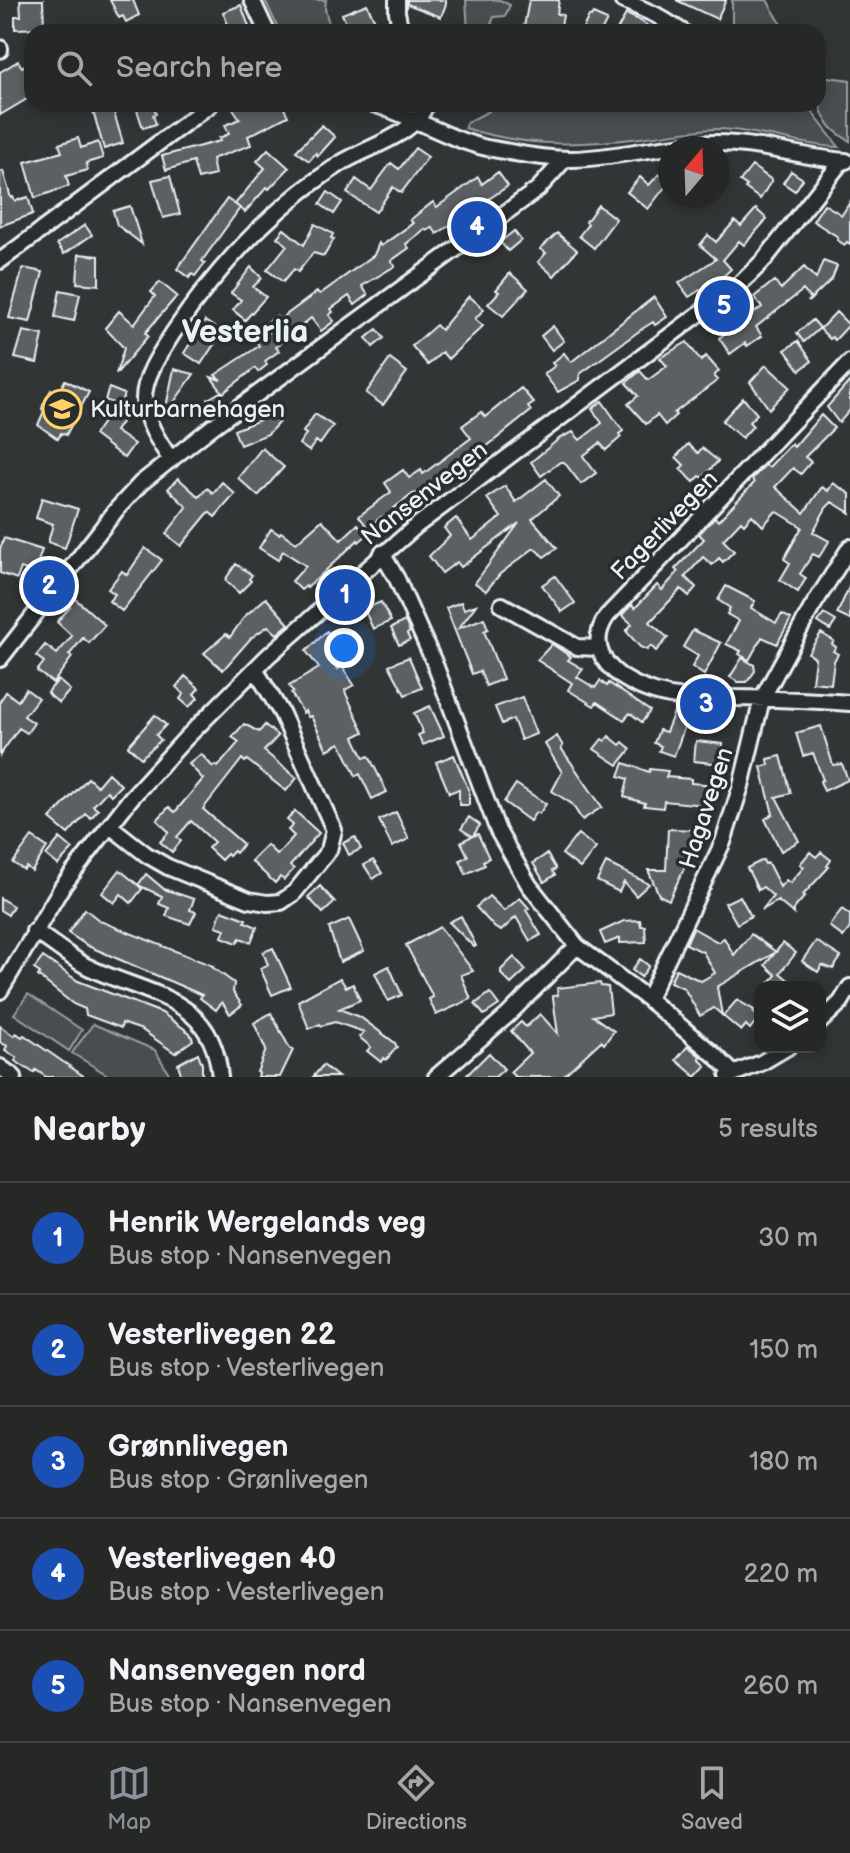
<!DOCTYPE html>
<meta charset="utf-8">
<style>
body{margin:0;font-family:"Balsamiq Sans",sans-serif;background:#323434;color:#f1f3f6}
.controls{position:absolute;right:24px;bottom:24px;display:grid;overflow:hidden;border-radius:16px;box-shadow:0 4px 12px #0003}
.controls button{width:72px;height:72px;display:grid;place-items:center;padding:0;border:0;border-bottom:2px solid #424445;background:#262828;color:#f1f3f6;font:40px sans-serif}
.compass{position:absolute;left:658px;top:136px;width:72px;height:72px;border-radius:50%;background:#262828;box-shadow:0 4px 12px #0003;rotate:19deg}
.you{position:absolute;left:344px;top:648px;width:28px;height:28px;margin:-20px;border:6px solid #fff;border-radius:50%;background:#1a73e8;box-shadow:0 0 0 12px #1a73e833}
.badge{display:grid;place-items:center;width:52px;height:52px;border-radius:50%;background:#8c9099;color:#fff;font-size:26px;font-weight:700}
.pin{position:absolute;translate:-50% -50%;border:4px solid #fff;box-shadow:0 2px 8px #0006}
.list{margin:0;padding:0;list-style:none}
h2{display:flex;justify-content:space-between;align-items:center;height:104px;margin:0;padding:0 32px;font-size:34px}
h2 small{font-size:26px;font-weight:400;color:#a4a6a8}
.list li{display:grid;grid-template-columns:52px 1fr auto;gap:24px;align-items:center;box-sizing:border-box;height:112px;padding:0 32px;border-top:2px solid #424445}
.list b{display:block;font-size:30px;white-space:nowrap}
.list p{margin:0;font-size:26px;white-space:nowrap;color:#a4a6a8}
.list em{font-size:26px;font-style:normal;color:#a4a6a8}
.icon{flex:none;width:44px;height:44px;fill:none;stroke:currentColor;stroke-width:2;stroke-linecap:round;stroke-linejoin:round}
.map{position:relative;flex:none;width:850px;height:1077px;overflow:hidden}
.search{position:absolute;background:#262828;box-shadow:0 4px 12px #0003;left:24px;right:24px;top:24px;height:88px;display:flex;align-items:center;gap:20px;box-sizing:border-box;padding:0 28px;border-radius:24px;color:#a4a6a8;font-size:30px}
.sheet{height:664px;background:#262828}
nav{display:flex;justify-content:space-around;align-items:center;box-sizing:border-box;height:112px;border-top:2px solid #424445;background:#262828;font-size:22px;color:#a4a6a8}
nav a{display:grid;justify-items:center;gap:4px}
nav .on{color:#8c9099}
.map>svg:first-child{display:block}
.green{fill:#494d4f;stroke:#989fa4;stroke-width:2}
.building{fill:#5c6063;stroke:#e8f1f8;stroke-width:2}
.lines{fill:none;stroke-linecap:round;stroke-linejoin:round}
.minor-casing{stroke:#e8f1f8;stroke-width:20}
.minor{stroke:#2a2d2e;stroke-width:14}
.labels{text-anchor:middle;stroke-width:7;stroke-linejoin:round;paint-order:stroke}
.poi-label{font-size:24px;fill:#e8f1f8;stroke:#2a2d2e;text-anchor:start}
.street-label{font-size:24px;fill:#e8f1f8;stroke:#2a2d2e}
.district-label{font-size:32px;font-weight:bold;fill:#e8f1f8;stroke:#2a2d2e}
</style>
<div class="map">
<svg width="850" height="1077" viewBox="0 0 850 1077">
<rect width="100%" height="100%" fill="#323536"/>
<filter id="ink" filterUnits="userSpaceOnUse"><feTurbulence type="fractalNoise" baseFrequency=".0125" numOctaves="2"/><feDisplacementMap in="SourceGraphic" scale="16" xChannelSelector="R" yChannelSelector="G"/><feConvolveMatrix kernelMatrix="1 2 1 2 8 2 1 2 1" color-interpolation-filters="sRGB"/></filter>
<g filter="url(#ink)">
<!-- green -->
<path class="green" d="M265,0H326L325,9L331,32H280Z
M466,0H500L510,5L505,16L494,17L491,24L502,30L501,32H468Z
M732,0H767L786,32H720L732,25Z
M818,67L820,76L850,80V141C816,123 818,101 818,67Z
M485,104H809L815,116L839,147C799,146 760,130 719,129C693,129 665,135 640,138C579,146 524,147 465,128L466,123L489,111Z
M28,994L82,1030L69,1051L14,1014Z
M93,1024L155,1050L171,1077H111L72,1053Z"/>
<!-- building -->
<path class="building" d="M20,0H43L44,28L15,29V16H21Z
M110,0H133L139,15L126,22L123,16L119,18Z
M407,0H446V4L441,17L407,4Z
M529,0H559L557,14L563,15L560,32L524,27Z
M676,0H726L717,19Z
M367,4L380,32H350L342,14Z
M241,5L251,32H231L223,12Z
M593,14L607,20L601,32H581L589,16L591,17Z
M626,14L637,19L658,32H616Z
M18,61L22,67L27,64L32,72V96L0,115V72Z
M135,104H153L156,114L153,115L156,124L143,128Z
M230,104H282L288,116L248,136L251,145L212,159L215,175L198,179L193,162L166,170L162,156L220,141L219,138L229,134L225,125L240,119Z
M112,106L123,143L104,149L93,111Z
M322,125L335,137L318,156L316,153L309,161L296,151Z
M78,138L81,148L98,142L103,158L86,163L88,170L66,176L69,186L35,198L25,162L62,152L59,144Z
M415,148L428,157L401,193L393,187L376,212L347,193L356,179L371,190L391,163L399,169Z
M268,149L289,168L269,189L267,187L245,212L235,204L265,168L257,161Z
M752,166L772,180L760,199L745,188L747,186L740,181Z
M0,171H3L11,198L13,197L15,201L28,197L33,214L0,226Z
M791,171L803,179L795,191L783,183Z
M498,172L508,186L437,234L432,227L427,231L425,229L406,244L409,248L391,261L395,266L362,286L368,295L355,305L349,296L331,309L333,312L329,315L334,321L321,331L311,318L276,347L279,351L265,361L267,365L258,372L255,368L223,393L211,377L221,380L215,375L259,346L256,341L270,332L265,324L276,316L279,320L317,292L320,294L374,255L379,243L381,246L413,223L410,220L433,202L437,207L478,177L482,184Z
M659,174L669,182L648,209L627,192L640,177L649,185Z
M170,176L180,214L163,218L152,180Z
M328,192L342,202L334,214L320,204Z
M227,199L240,208L202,261L205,263L195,276L192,274L189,278L177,269Z
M850,202V244L847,242L845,245L837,240L838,237L813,221L824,204L842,215Z
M598,205L616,219L594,248L579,236L588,224L586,222Z
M130,206L142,244L117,225L113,211Z
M756,209L767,219L744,245L739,241L723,260L731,269L712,287L702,293L700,290L689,297L679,283L716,259L700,245L708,235L716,242L735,221L741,226Z
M315,224L333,234L331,238L334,239L324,256L313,253L298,272L294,269L283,282L267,270L287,245L277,237L284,229L304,245Z
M85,225L92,235L64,254L57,244Z
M514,231L521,240L508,251L500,242Z
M557,233L577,250L554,276L538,262L546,253L540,249Z
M79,254L99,256V285L77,283Z
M823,261L837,266L832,279L808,302L810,298L803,290L756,327L762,336L747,346L745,343L730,354L719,338L762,307L754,297L774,281L781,289L804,267L816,279Z
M251,267L262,278L253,287L266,297L245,320L233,310L241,300L231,293Z
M23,268L43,272L30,322L9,318Z
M510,273L528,289L503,316L488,304L499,292L496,290Z
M160,282L177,296L145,333L148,336L116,374L124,348L105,328L119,311L134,324L155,296L151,292Z
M60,290L80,294L74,321L55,317Z
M469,296L484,309L475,319L483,326L448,359L442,352L428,365L412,346L436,325L441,330Z
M654,297L667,317L655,325L653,322L642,329L580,374V380L558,392L544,374L555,366L552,363L564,353L571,362Z
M836,312L849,325L835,340L832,337L830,339L820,329Z
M813,320L820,328L804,342L797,333Z
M205,321L220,331L215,338L218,340L215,343L201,364L184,353Z
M553,326L564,341L552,350L541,336Z
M377,329L384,338L373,347L366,338Z
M23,331L43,335L37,363L15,358Z
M798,341L812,361L800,370L785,350Z
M687,342L701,361L706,356L719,371L714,376L718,380L674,413L676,415L665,425L657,415L646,424L628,404L638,396L626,383L640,371L648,380L667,366L660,358Z
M390,359L407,372L383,405L366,393Z
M766,365L790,387L769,409L750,382Z
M174,369L194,374L164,416Z
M65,380L89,392L66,435L61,433L58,439L38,425L44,411L42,409L43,405L51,390L58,394Z
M850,381V410L839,423L827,407Z
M109,388L124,394L120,406L105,400Z
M521,388L534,403L528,407L531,411L471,459L476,464L465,473L462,469L458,471L456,468L421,497L418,493L413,494L394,508L397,512L384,522L381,517L368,528L359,516L391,492L385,483L403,470L409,478L421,470L423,474L471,438L462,426L481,412L485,417Z
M220,392L227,404L215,411L208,399Z
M743,398L757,414L749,422L753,426L742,438L722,421Z
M602,401L623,431L619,434L621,437L606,450L600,443L583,456L596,473L581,484L564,462H560L541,476L531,462L560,438L573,432L580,440L602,423L592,409Z
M110,412L122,421L115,431L134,444L124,458L94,435Z
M268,412L279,422L268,434L240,445L234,430L260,420Z
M315,414L333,426L320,444L316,441L309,451L299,444L306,434L303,432Z
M821,415L834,428L805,457L811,462L801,474L793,468L775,487L804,513L822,487L828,491L833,483L850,494V513L832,502L826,508L813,532L829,541L828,543L819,557L813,554L800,574L806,578L798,592L780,580L790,563L784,559L802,527L776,511L763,526L752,515L744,524L741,521L723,540L734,551L723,562L719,558L712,565L703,557L685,577L696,587L689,596L681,589L650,622L668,638L656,651L651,646L647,650L640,647L626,631L632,624L622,615L632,604L635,608L657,585L662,590L678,572L675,569L704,539L699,534L715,517L718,521L754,483L752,479L765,465L769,467L791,444L794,447Z
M688,444L698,453L702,448L718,461L703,478L700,476L694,482L680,469L684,465L676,457Z
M262,448L284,467L258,496L238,478Z
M178,478L199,497L207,488L213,493L222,482L235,494L215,517L209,512L181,546L166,534L187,507L168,489Z
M546,479L559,496L532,519L557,548L544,557L534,548L500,574L486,591L475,583L519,523L461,567L457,562L442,573L429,556L450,536L444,528L456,518L472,540L501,517L487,498L505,486L516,502Z
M42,498L78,509L65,548L48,542L53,524L36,518Z
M322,520L341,540L358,524L367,535L359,542L358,540L307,588L306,586L301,590L292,581L306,566L283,551L278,560L259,548L271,529L279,534L281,532L296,543Z
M4,538L42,550L34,573L21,568L17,579L0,573V549Z
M145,548L162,560L122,611L109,601L115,594L108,589L122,571L127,575Z
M236,564L252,575L249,579L251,581L239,593L225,580Z
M555,576L575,603L562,612L542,585Z
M850,585V620L837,614Z
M726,586L755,601L751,608L776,623L782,614L791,619L777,644L762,637L749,660L739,654L741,651L726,644L739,621L727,614L730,608L718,600Z
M71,595L105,625L89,643L83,638L69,655L72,657L53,683L37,671L44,662L36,656L45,645L57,654L72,636L57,622L70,607L64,604Z
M266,598L289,624L277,634L268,626L251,638L223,670L204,653L226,634L230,637L245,616Z
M381,602L391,621L373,629L364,609Z
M461,602L464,609L476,605L459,628L484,618L488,629L484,631L503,679L486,686L480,671L472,674L446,608Z
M824,614L836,621L830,630L818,622Z
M405,621L410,632L407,634L410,640L399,645L391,628Z
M693,630L721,643L704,675L692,667L698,656L683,647Z
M327,631L335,642L325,650L338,669L342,666L354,685L345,690L346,694L364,732L354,737L364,758L369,756L387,792L372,799L360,774L356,776L340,743L327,750L311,716L308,717L305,711L303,713L291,693L293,692L289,686L319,668L306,651Z
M821,633L834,641L832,644L836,647L833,651L838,654L834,661L831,684L812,682L815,658L808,653Z
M552,644L571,657L568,660L583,669L577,677L595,688L600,681L607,686L609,683L650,711L642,722L630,713L624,720L597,702L594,706L568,690L572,683L537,660Z
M409,657L422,688L405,695L389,665Z
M742,658L754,665L755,671L747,682H738L730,677Z
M185,676L199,688L194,694L198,698L189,707L180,699L184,694L176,687Z
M58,680L70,690L59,703L47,693Z
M26,689L38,698L24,716L34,723L27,733L19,728L0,755V701L6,692L18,701Z
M522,697L536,734L521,740L513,719L502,724L495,707Z
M430,706L444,736L423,745L418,735L423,733L414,713Z
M676,707L690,712L674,756L659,751L661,746L654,743L659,730L666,732Z
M155,715L166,725L156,735L161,740L141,758L128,746Z
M244,724L259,732L265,725L278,736L264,751L297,778L286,791L247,760L245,762L242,759L203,809L243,844L236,853L234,851L229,856L227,854L221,860L208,848L214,842L191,821L177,837L181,841L172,852L160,842L169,832L157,820L169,807L175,812L203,779L189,764L201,754L213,767L215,765L218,767L239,742L232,737Z
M821,726L833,765L842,764L848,780L824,791L820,781L823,780L813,753L803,756L796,733Z
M557,736L563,746L561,748L602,807L582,820L572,804L552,791L562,772L545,744Z
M609,736L620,745L623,742L631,749L618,765L594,749L602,739L605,741Z
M696,741L723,744L721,764L694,761Z
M454,755L469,791V805H459V789L449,793L436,762Z
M781,756L791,793L776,797L799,841L781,851L765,819L773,814L761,767L769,765L768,759Z
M624,763L649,772L650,769L668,771L666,777L691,779V783L716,785L714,806L664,801L663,808L644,806L645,803L624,797L628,779L619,776Z
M108,773L121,785L111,795L107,791L93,806L98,810L91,818L86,814L68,834L50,819L88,778L97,786Z
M516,784L546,804L539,814L536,812L530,821L504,802Z
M295,811L319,833L290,866L294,869L284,880L280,877L275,883L251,861L267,845L277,855L294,836L288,830L293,825L287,820Z
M396,812L409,839L392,847L379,820Z
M469,817L480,825L473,836L478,834L489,858L483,861L485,865L466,874L460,860L468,856L461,842L472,836L461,829Z
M668,829L698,830L697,856H690L669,900L659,895L648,870H666Z
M578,834L596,848L580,868L562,854Z
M32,837L47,847L32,871L26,867L24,870L13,863Z
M355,837L361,849L349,855L343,843Z
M60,838L73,849L58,865L46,855Z
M810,852L816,857L821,852L831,860L827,866L829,867L803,895L805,896L793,910L794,914L778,901L762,910L773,896L763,887L758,890L747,868L763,860L765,864L768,863L780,887L786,880L790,883L804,867L800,864Z
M547,854L556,869L552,871L555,875L544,882L533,863Z
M373,860L382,873L373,879L364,865Z
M606,863L625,872L649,884L636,896L624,882L619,892L597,881Z
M120,870L138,885L146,874L164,889L194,899L190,910L196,912L190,924L166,916L169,908L159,904L162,896L138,885L142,889L131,903L121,894L114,903L102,893Z
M320,886L335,902L323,913L308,897Z
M489,896L504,911L520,898L529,908L526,910L541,935L530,941L516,917L501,931L495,928L476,907Z
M740,896L751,916L737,924L725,903Z
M0,898L13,906L8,915L0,910Z
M85,909L100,921L213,966L212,967L234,983L233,992L242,1005L230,1014L222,1002L216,1010L200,998L202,995L88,946L68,933Z
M842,909L850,915V928L843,937L829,926Z
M222,910L246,919L245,922L257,927L251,942L240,938L237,943L222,937L225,929L216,926Z
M461,916L476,946L474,947L449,922Z
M349,919L364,951L340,962L329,928Z
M640,920L641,926H645L646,942L620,943V938L605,944L600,932L624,921Z
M440,927L473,971L461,975L471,999L436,1015L429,999L433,997L406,945Z
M693,928L718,942L724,938L734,955L751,934L776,952L717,987L722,1015L714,1008L700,1016L684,988L670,982L676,969L701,981L715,973L703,952L686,944Z
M816,941L841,957L833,969L822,965L818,972L802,961Z
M783,943L796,953L780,973L797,987H766L776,975L765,965Z
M273,948L291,987L272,995L260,968L268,965L263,952Z
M43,957L78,981L162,1013L190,1033L193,1040L175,1053L142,1030L122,1023L121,1028L86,1015L85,1009L73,1004L38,976L40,973L34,969Z
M514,957L526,970L511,984L501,974V970Z
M640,959L649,966L641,977L632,970Z
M389,966L402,995L388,1001L375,973Z
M340,978L346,987L353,984L360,1000L339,1009L360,1017L395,1043L397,1047L386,1060L384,1058L381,1062L367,1051L371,1047L359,1037L364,1032L335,1022L321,1026L320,1024L309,1029L298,1001Z
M600,983L601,986L608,987L611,1013L593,1016L614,1031L604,1044L601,1041L562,1077H515L510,1072L530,1053L511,1031L521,1022L526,1027L540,1014L558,1034L553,998V996L558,995L557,988Z
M490,993L499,1005L484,1015L475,1004Z
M737,1000L754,1010L753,1012L759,1017L750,1029L746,1025L741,1031L723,1016Z
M271,1013L290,1049L293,1050L280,1077H258L259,1073L257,1072L266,1050L254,1023Z
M0,1026L14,1036L16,1033L22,1037L24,1035L85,1077H46L36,1070L34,1073L15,1061L17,1058L5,1050L7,1046L0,1042Z
M688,1046L700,1056V1060L706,1066L696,1077L676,1060Z
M198,1053L202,1064V1077H182L178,1064Z
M489,1053L504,1069L495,1077H465Z
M323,1065L338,1077H313Z"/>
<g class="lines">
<!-- minor casing -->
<g class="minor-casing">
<path id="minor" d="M252,0L267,32
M397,0V12L401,32
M622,0L656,15L683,32
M0,48V50
M373,104C413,116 447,139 487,148C514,153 545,159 572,159C619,158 665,144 712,143C758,142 801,158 846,161
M0,261L211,104
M850,362L607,616C577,660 632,689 670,696C688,699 707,698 726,698C767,698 809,700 850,703
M171,460C159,442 145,421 144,399C144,376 161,352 173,333C218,266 274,206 343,162C369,146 416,135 426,104
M382,553L397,579L434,662L498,831L529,885L577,946L648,999L717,1057L733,1073
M502,605L577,647L598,648
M0,659L117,509L141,483L212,427L538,189L565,159
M110,826L147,855L168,867L249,900L267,903L281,902L294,893L329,850L334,830L282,714L255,669
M34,931C52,942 68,956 86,966C146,996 213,994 220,1077
M0,991L62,887L131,798L185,739L268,656L416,526L743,281L764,260L842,161
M648,999L723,842L741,786L762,699L811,609L850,547
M820,1022L841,1002L850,987
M0,1067L14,1077
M728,1076L761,1063L788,1047
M436,1077L508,1015L577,946"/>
</g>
<!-- minor -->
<use href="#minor" class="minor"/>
</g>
</g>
<!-- icons -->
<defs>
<g id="school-ring" transform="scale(2)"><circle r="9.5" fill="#2a2d2e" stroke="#ffd166" stroke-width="1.5"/><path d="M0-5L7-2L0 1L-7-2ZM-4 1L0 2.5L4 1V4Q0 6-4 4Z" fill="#ffd166"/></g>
</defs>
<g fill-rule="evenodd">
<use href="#school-ring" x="62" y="409"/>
</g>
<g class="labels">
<!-- poi labels -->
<g class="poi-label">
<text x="90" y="417">Kulturbarnehagen</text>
</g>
<!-- street labels -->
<g class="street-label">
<text transform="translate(424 493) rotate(-38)" y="8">Nansenvegen</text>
<text transform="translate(664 525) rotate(-46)" y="8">Fagerlivegen</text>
<text transform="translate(706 808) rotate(-72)" y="8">Hagavegen</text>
</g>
<!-- district labels -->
<g class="district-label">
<text x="245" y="342">Vesterlia</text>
</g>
</g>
</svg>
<div class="controls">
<button><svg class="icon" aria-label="layers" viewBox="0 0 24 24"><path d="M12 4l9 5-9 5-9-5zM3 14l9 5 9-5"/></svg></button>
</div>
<svg class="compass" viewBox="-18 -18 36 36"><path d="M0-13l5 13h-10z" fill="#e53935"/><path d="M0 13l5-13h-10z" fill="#a4a6a8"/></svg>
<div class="you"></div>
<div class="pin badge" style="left:345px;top:595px;background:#1a4fb4">1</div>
<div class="pin badge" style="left:49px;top:586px;background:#1a4fb4">2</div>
<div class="pin badge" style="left:706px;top:704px;background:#1a4fb4">3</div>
<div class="pin badge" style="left:477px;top:227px;background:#1a4fb4">4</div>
<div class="pin badge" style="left:724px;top:306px;background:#1a4fb4">5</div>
<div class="search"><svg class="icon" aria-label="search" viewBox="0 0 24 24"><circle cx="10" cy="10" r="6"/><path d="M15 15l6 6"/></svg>Search here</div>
</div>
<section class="sheet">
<h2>Nearby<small>5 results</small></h2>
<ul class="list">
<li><span class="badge" style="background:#1a4fb4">1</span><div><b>Henrik Wergelands veg</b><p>Bus stop · Nansenvegen</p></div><em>30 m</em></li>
<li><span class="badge" style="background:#1a4fb4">2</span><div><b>Vesterlivegen 22</b><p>Bus stop · Vesterlivegen</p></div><em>150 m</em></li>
<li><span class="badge" style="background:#1a4fb4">3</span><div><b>Grønnlivegen</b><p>Bus stop · Grønlivegen</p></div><em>180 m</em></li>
<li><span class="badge" style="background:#1a4fb4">4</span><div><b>Vesterlivegen 40</b><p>Bus stop · Vesterlivegen</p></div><em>220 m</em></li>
<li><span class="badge" style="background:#1a4fb4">5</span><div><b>Nansenvegen nord</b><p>Bus stop · Nansenvegen</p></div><em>260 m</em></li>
</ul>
</section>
<nav>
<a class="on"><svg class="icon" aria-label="map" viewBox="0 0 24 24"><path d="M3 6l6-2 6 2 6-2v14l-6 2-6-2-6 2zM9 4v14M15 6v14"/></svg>Map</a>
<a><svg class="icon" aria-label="directions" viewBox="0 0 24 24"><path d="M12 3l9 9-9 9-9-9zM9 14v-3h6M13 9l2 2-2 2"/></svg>Directions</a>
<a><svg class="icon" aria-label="saved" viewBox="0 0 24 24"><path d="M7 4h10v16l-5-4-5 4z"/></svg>Saved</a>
</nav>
